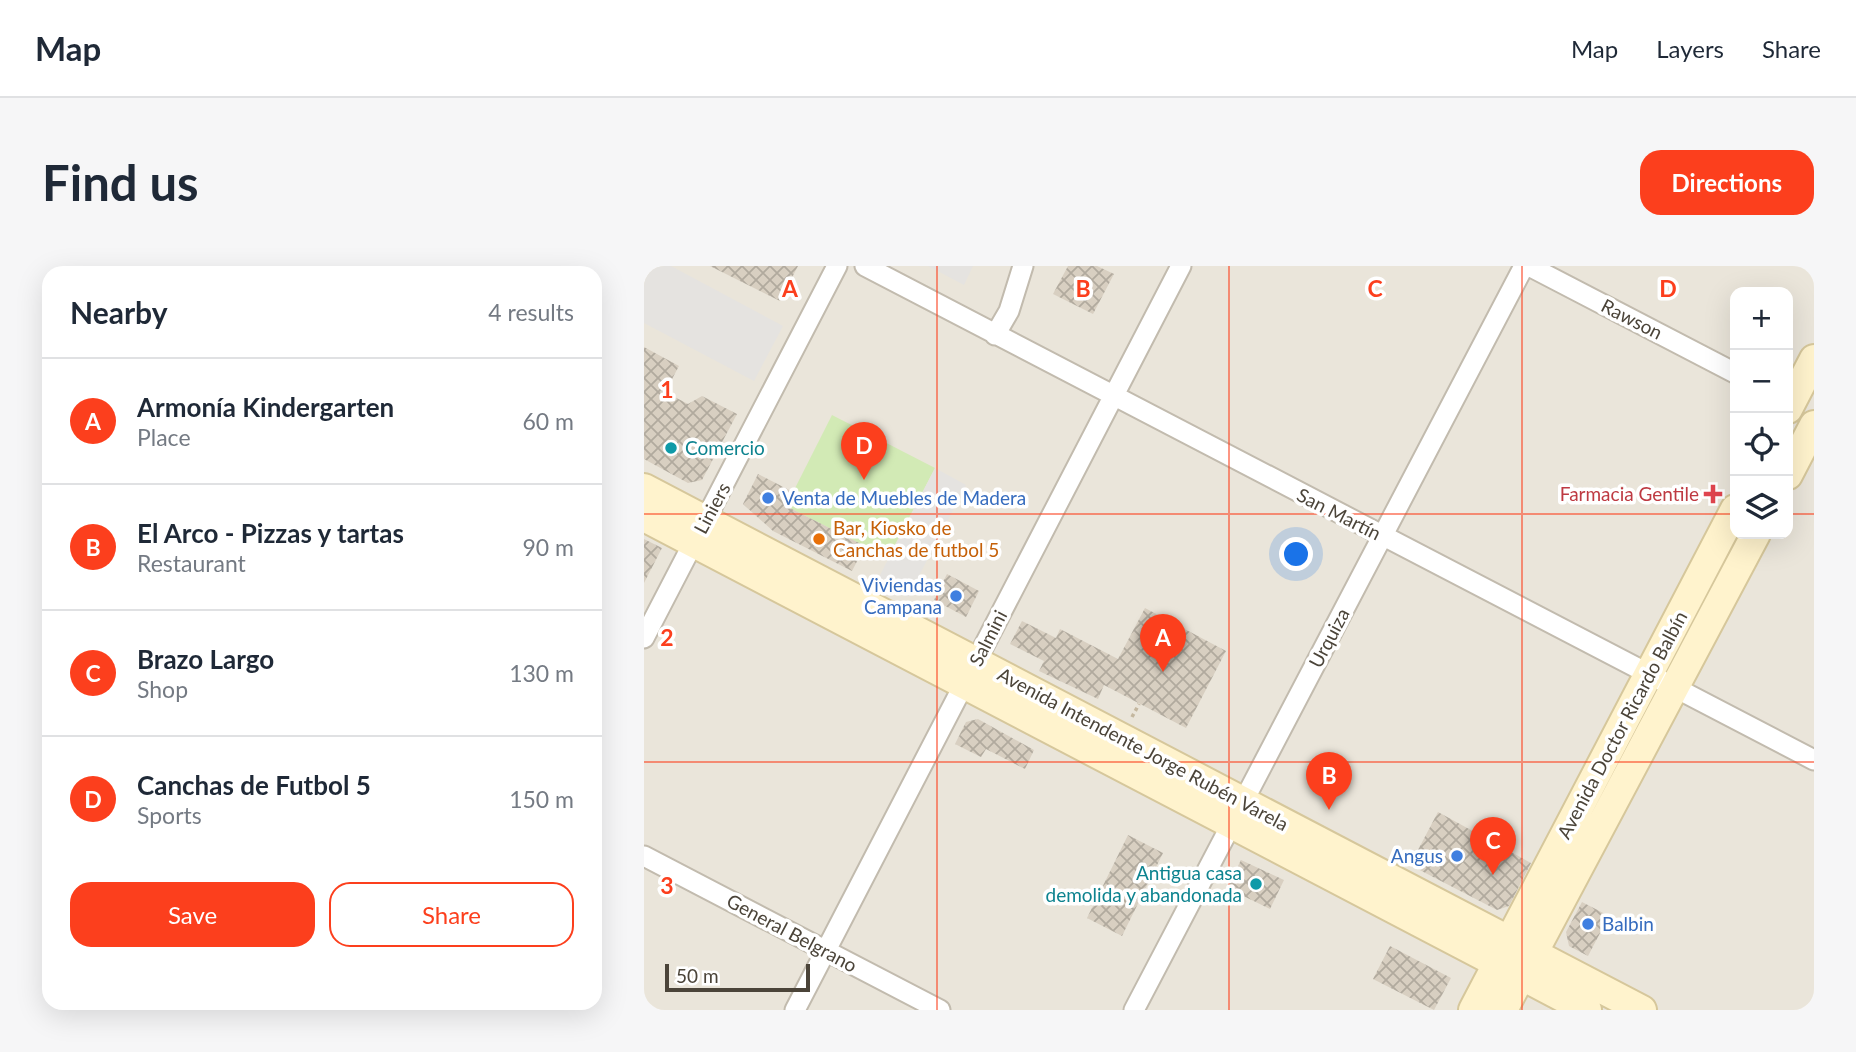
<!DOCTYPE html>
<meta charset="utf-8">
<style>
body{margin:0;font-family:Lato,sans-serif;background:#f6f6f7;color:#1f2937}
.controls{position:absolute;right:21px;top:21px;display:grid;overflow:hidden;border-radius:14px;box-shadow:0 7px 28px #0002}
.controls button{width:63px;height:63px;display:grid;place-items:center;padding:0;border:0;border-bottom:2px solid #e0e1e3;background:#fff;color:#1f2937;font:35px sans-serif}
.scale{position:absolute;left:21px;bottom:18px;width:145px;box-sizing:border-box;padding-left:7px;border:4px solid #4b4439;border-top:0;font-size:19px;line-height:24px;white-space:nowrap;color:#4b4439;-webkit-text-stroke:5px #fff;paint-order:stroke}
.you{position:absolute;left:653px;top:289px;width:24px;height:24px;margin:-18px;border:5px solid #fff;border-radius:50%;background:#1a73e8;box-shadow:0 0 0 10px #1a73e833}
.badge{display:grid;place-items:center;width:46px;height:46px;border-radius:50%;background:#fc3f1d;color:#fff;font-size:23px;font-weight:700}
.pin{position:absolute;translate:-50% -58px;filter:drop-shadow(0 2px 4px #0008)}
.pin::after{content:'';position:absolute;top:37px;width:24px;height:21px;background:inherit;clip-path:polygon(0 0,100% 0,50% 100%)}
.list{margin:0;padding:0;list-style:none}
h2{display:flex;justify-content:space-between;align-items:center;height:91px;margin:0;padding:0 28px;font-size:30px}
h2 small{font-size:23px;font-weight:400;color:#747a83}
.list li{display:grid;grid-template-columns:46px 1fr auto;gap:21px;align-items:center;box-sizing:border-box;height:126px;padding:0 28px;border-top:2px solid #e0e1e3}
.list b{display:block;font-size:26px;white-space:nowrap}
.list p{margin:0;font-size:23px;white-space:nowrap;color:#747a83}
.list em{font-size:23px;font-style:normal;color:#747a83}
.actions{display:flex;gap:14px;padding:21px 28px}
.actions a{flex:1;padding:16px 0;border:2px solid #fc3f1d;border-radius:21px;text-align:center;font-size:24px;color:#fc3f1d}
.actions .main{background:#fc3f1d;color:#fff}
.icon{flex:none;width:38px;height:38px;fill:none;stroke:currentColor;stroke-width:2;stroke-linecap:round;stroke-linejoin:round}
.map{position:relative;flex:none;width:1170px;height:744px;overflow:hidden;border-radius:21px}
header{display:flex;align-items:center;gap:42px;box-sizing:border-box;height:98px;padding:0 35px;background:#fff;border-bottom:2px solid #e0e1e3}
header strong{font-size:33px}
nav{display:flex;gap:38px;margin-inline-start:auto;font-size:24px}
.intro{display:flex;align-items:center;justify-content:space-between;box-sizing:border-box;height:168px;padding:0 42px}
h1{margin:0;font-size:49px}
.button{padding:18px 32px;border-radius:21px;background:#fc3f1d;color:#fff;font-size:24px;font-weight:700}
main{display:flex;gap:42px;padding:0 42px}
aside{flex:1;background:#fff;border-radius:21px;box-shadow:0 7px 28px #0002}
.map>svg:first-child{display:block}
.residential{fill:#eae5da;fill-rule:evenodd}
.grass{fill:url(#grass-tufts)}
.garden{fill:#d2eab5}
.parking{fill:#e5e3e0}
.building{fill:url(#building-cross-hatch)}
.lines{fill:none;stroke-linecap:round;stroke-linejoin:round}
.street-casing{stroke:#c2bbae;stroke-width:23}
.secondary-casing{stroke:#d6c79b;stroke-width:32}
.path{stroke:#c4b79f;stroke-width:3.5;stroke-dasharray:3.5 3.5;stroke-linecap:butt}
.street{stroke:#fff;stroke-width:19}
.secondary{stroke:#fff3cd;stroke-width:28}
.grid{fill:none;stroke:#fc3f1d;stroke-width:2;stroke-opacity:0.55}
.culture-dot{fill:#0f9aa8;stroke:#fff;stroke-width:2.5}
.health-dot{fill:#e0444e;stroke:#fff;stroke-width:2.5}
.shop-dot{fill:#3f7fe0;stroke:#fff;stroke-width:2.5}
.food-dot{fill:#e8710a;stroke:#fff;stroke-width:2.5}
.labels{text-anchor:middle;stroke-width:7;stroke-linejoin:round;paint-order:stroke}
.street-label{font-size:19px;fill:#4b4439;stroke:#fff}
.culture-label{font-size:19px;fill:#0d838f;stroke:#fff;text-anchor:start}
.health-label{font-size:19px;fill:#be3a42;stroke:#fff;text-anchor:end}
.shop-label{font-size:19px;fill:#366cbe;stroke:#fff;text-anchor:start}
.food-label{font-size:19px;fill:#c56008;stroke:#fff;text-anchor:start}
.grid-label{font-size:23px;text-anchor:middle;font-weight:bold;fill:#fc3f1d;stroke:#fff;stroke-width:7;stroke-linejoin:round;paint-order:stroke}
</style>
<header>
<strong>Map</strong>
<nav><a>Map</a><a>Layers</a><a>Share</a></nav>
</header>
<div class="intro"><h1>Find us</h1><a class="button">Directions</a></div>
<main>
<aside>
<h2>Nearby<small>4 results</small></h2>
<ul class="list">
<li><span class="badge">A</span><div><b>Armonía Kindergarten</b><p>Place</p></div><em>60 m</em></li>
<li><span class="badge">B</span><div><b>El Arco - Pizzas y tartas</b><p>Restaurant</p></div><em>90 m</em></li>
<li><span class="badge">C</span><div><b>Brazo Largo</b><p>Shop</p></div><em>130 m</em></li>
<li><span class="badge">D</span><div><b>Canchas de Futbol 5</b><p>Sports</p></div><em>150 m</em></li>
</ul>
<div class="actions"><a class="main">Save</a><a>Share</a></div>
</aside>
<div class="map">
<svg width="1170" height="744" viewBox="0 0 1170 744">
<defs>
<pattern id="grass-tufts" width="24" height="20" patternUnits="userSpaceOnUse" patternTransform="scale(1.75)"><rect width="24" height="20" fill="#d2eab5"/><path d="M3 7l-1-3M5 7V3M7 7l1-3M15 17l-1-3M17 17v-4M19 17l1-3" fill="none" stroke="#b6ca9c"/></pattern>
<pattern id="building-cross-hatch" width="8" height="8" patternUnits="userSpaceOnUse" patternTransform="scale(1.75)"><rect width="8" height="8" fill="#d8cfc1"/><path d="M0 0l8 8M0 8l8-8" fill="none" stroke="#b1aa9e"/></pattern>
</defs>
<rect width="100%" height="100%" fill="#f6f3ec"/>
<!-- residential -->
<path class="residential" d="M0,0H1170V744H0ZM1091,26H1144V268H1091Z"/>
<!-- grass -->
<path class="grass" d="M1091,268H1099L1031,396L1027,395L1025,392Z"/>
<!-- garden -->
<path class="garden" d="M188,149L291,202L244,292L142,240Z"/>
<!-- parking -->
<path class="parking" d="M0,0H27L139,60L110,115L0,57Z
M284,0H329L320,19Z
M291,202L322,219L264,331L233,315Z"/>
<!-- building -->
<path class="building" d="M66,0H154L136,35Z
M424,0H453L470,8L449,48L409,28Z
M0,81L35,100L21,126L44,138L58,130L93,148L58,214L44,217L0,193Z
M114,208L149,226L142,240L221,280L208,305L129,265L99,238Z
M0,273L18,282L0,317Z
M303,308L335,325L322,351L290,334Z
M501,342L582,385L542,462L460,419L454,433L395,405L400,395L366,378L378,355L412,372L416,363L474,393Z
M334,453L390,484L381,503L342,483L337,491L311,478L322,456Z
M794,546L887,597L865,640L853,644L766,599Z
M484,569L519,587L478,670L443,652Z
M597,594L640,614L626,643L583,622Z
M938,636L965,650L944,690L925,680L922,666Z
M746,680L807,712L790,744L729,713Z"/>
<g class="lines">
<!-- street casing -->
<g class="street-casing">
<path id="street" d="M221,0L1170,494
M885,0L1091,107
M351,69L365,45L379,0
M0,372L193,0
M0,590L296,744
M151,744L537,0
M490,744L880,0"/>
</g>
<!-- secondary casing -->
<g class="secondary-casing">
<path id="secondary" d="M1144,143L1170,93
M1144,209L1170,159
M0,222L998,744
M0,251L943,744
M829,744L1091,243
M859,744L1112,268"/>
</g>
<!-- path -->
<path class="path" d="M488,451L495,438"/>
<!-- street -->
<use href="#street" class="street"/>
<!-- secondary -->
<use href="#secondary" class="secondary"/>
</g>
<!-- grid -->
<path class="grid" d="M293,0V744M585,0V744M878,0V744M0,248H1091M1144,248H1170M0,496H1170"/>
<!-- markers -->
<g class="culture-dot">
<circle cx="27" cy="182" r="7"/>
<circle cx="612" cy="618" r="7"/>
</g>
<path class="health-dot" d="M1065.5 217.5h7v7h7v7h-7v7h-7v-7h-7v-7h7z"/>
<g class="shop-dot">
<circle cx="124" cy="232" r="7"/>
<circle cx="312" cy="330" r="7"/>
<circle cx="813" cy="590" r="7"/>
<circle cx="944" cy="658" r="7"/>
</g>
<circle class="food-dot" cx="175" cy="273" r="7"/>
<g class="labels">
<!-- street labels -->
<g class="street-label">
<text transform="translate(988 53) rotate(27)" y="7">Rawson</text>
<text transform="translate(68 242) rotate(-62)" y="7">Liniers</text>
<text transform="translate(695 248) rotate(27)" y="7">San Martín</text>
<text transform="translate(344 372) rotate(-63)" y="7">Salmini</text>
<text transform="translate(685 372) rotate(-62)" y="7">Urquiza</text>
<text transform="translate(978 459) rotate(-62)" y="7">Avenida Doctor Ricardo Balbín</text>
<text transform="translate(499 483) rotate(28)" y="7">Avenida Intendente Jorge Rubén Varela</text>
<text transform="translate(148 667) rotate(28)" y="7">General Belgrano</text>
</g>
<!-- culture labels -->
<g class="culture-label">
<text x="41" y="189">Comercio</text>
<text x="598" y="614" text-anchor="end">Antigua casa<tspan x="598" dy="22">demolida y abandonada</tspan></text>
</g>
<!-- health labels -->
<g class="health-label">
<text x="1055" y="235">Farmacia Gentile</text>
</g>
<!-- shop labels -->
<g class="shop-label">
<text x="138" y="239">Venta de Muebles de Madera</text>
<text x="298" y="326" text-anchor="end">Viviendas<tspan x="298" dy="22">Campana</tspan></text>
<text x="799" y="597" text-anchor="end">Angus</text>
<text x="958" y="665">Balbin</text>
</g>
<!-- food labels -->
<g class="food-label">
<text x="189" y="269">Bar, Kiosko de<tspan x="189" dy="22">Canchas de futbol 5</tspan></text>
</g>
</g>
<g class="grid-label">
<text x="146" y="31">A</text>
<text x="439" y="31">B</text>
<text x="731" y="31">C</text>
<text x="1024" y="31">D</text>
<text x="23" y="132">1</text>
<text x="23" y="380">2</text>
<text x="23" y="628">3</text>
</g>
</svg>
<div class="controls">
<button>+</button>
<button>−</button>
<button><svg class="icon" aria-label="locate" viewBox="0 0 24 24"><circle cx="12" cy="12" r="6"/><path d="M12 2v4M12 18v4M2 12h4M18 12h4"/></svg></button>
<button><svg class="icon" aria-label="layers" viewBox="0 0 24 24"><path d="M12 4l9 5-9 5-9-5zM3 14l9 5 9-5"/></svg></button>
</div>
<div class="scale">50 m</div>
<div class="you"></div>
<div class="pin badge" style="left:519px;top:406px">A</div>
<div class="pin badge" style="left:685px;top:544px">B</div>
<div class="pin badge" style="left:849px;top:609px">C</div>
<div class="pin badge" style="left:220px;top:214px">D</div>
</div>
</main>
